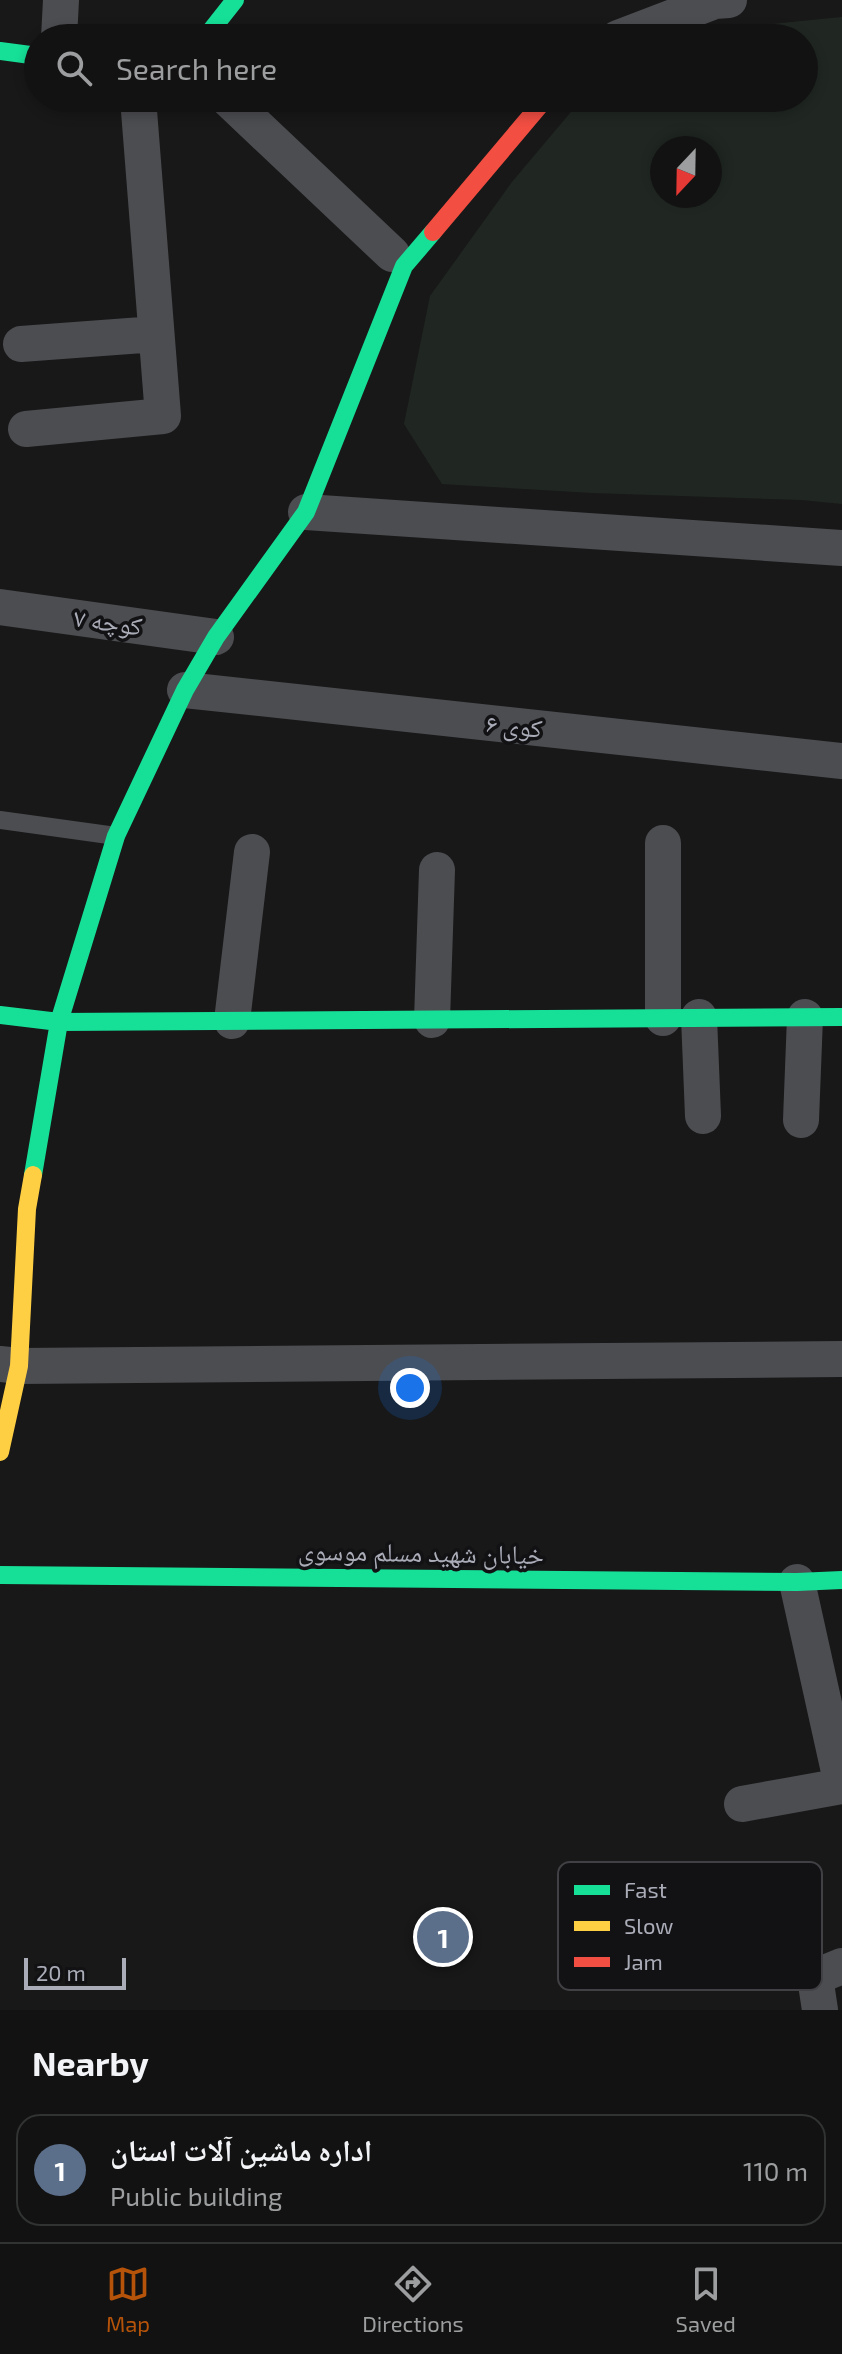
<!DOCTYPE html>
<meta charset="utf-8">
<style>
body{margin:0;font-family:"Exo 2","Noto Naskh Arabic",sans-serif;background:#1b1b1b;color:#f1f3f6}
.compass{position:absolute;left:650px;top:136px;width:72px;height:72px;border-radius:50%;background:#121212;box-shadow:0 4px 12px #0003;rotate:202deg}
.scale{position:absolute;left:24px;bottom:20px;width:102px;box-sizing:border-box;padding-left:8px;border:4px solid #aaacb8;border-top:0;font-size:22px;line-height:28px;white-space:nowrap;color:#aaacb8;-webkit-text-stroke:6px #121214;paint-order:stroke}
.you{position:absolute;left:410px;top:1388px;width:28px;height:28px;margin:-20px;border:6px solid #fff;border-radius:50%;background:#1a73e8;box-shadow:0 0 0 12px #1a73e833}
.badge{display:grid;place-items:center;width:52px;height:52px;border-radius:50%;background:#b45309;color:#fff;font-size:26px;font-weight:700}
.pin{position:absolute;translate:-50% -50%;border:4px solid #fff;box-shadow:0 2px 8px #0006}
.list{margin:0;padding:0;list-style:none}
h2{display:flex;justify-content:space-between;align-items:center;height:104px;margin:0;padding:0 32px;font-size:34px}
h2 small{font-size:26px;font-weight:400;color:#9c9e9f}
.list li{display:grid;grid-template-columns:52px 1fr auto;gap:24px;align-items:center;box-sizing:border-box;height:112px;margin:0 16px 16px;padding:0 16px;border:2px solid #313232;border-radius:24px}
.list b{display:block;font-size:30px;white-space:nowrap}
.list p{margin:0;font-size:26px;white-space:nowrap;color:#9c9e9f}
.list em{font-size:26px;font-style:normal;color:#9c9e9f}
.icon{flex:none;width:44px;height:44px;fill:none;stroke:currentColor;stroke-width:2;stroke-linecap:round;stroke-linejoin:round}
.map{position:relative;flex:none;width:842px;height:2010px;overflow:hidden}
.search{position:absolute;background:#121212;box-shadow:0 4px 12px #0003;left:24px;right:24px;top:24px;height:88px;display:flex;align-items:center;gap:20px;box-sizing:border-box;padding:0 28px;border-radius:44px;color:#9c9e9f;font-size:30px}
.sheet{height:232px;background:#121212}
nav{display:flex;justify-content:space-around;align-items:center;box-sizing:border-box;height:112px;border-top:2px solid #313232;background:#121212;font-size:22px;color:#9c9e9f}
nav a{display:grid;justify-items:center;gap:4px}
nav .on{color:#b45309}
.map>svg:first-child{display:block}
.green{fill:#202722;fill-rule:evenodd}
.lines{fill:none;stroke-linecap:round;stroke-linejoin:round}
.lane{stroke:#4c4d51;stroke-width:18}
.street{stroke:#4c4d51;stroke-width:36}
.fast{stroke:#16e098;stroke-width:18}
.slow{stroke:#ffcf43;stroke-width:18}
.jam{stroke:#f24e42;stroke-width:18}
.labels{text-anchor:middle;stroke-width:7;stroke-linejoin:round;paint-order:stroke}
.street-label{font-size:26px;fill:#aaacb8;stroke:#121214}
.key{fill:#121214;stroke:#404045;stroke-width:2}
.key-label{font-size:22px;fill:#aaacb8}
</style>
<div class="map">
<svg width="842" height="2010" viewBox="0 0 842 2010">
<rect width="100%" height="100%" fill="#181818"/>
<!-- green -->
<path class="green" d="M842,17V504L802,500L593,493L442,484L404,424L430,296L512,182L581,100L804,98V38H687L702,31ZM662,148H710V196H662Z"/>
<g class="lines">
<!-- lane -->
<path class="lane" d="M0,820L116,836"/>
<!-- street -->
<path class="street" d="M59,38L61,0
M618,38L715,1L729,0
M227,98L392,254
M21,344L156,334
M26,429L163,416L138,98
M306,512L842,548
M0,607L216,637
M185,690L842,761
M699,1017L703,1116
M663,1018V843
M432,1020L437,870
M232,1021L252,852
M801,1120L805,1017
M0,1364L19,1366L842,1359
M797,1582L842,1785
M742,1804L842,1786
M820,2010L815,1977L842,1966"/>
<!-- fast -->
<path class="fast" d="M205,38L235,0
M0,51L38,56
M0,1015L59,1022L842,1017
M33,1175L59,1022L116,836L185,690L216,637L306,512L404,266L433,232
M0,1575L797,1582L842,1580"/>
<!-- slow -->
<path class="slow" d="M0,1452L19,1366L27,1209L33,1175"/>
<!-- jam -->
<path class="jam" d="M433,232L546,98"/>
</g>
<g class="labels">
<!-- street labels -->
<g class="street-label">
<text transform="translate(108 622) rotate(8)" y="9">کوچه ۷</text>
<text transform="translate(514 726) rotate(6)" y="9">کوی ۶</text>
<text transform="translate(421 1553) rotate(1)" y="9">خیابان شهید مسلم موسوی</text>
</g>
</g>
<!-- legend -->
<rect x="558" y="1862" width="264" height="128" rx="12" class="key"/>
<rect x="574" y="1885" width="36" height="10" fill="#16e098"/>
<rect x="574" y="1921" width="36" height="10" fill="#ffcf43"/>
<rect x="574" y="1957" width="36" height="10" fill="#f24e42"/>
<g class="key-label">
<text x="624" y="1898">Fast</text>
<text x="624" y="1934">Slow</text>
<text x="624" y="1970">Jam</text>
</g>
</svg>
<svg class="compass" viewBox="-18 -18 36 36"><path d="M0-13l5 13h-10z" fill="#e53935"/><path d="M0 13l5-13h-10z" fill="#9c9e9f"/></svg>
<div class="scale">20 m</div>
<div class="you"></div>
<div class="pin badge" style="left:443px;top:1937px;background:#5c6f8a">1</div>
<div class="search"><svg class="icon" aria-label="search" viewBox="0 0 24 24"><circle cx="10" cy="10" r="6"/><path d="M15 15l6 6"/></svg>Search here</div>
</div>
<section class="sheet">
<h2>Nearby<small></small></h2>
<ul class="list">
<li><span class="badge" style="background:#5c6f8a">1</span><div><b>اداره ماشین آلات استان</b><p>Public building</p></div><em>110 m</em></li>
</ul>
</section>
<nav>
<a class="on"><svg class="icon" aria-label="map" viewBox="0 0 24 24"><path d="M3 6l6-2 6 2 6-2v14l-6 2-6-2-6 2zM9 4v14M15 6v14"/></svg>Map</a>
<a><svg class="icon" aria-label="directions" viewBox="0 0 24 24"><path d="M12 3l9 9-9 9-9-9zM9 14v-3h6M13 9l2 2-2 2"/></svg>Directions</a>
<a><svg class="icon" aria-label="saved" viewBox="0 0 24 24"><path d="M7 4h10v16l-5-4-5 4z"/></svg>Saved</a>
</nav>
